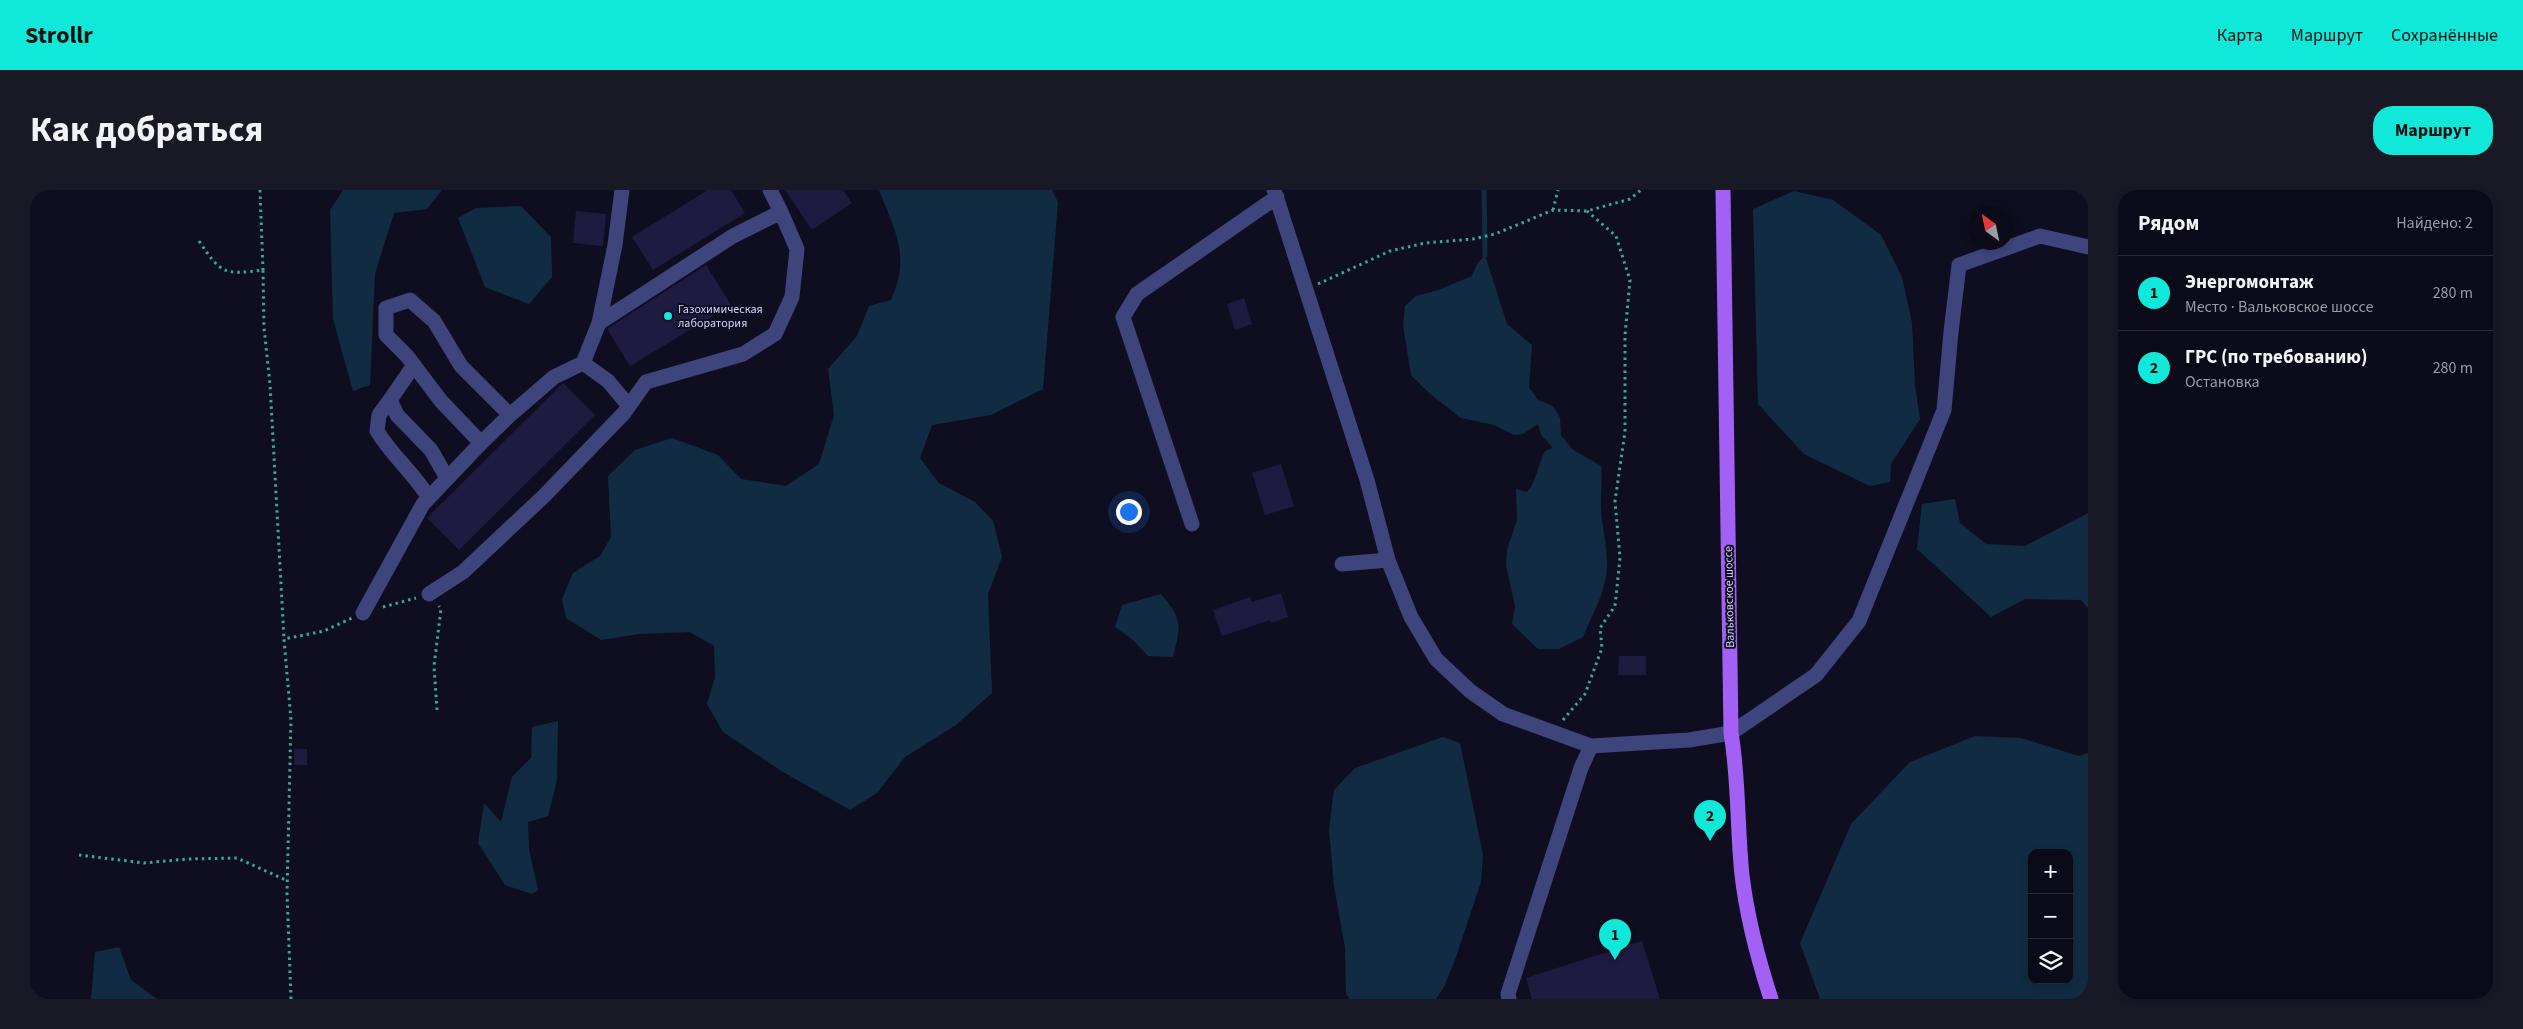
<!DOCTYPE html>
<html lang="ru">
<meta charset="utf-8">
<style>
body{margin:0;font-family:"Source Sans 3",sans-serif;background:#191825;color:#f1f3f6}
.controls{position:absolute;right:15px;bottom:15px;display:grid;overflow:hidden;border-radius:10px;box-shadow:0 2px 8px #0003}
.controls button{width:45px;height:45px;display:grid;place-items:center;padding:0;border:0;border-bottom:1px solid #2b2b37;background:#0b0a18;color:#f1f3f6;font:25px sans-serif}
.compass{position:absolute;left:1938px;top:15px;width:45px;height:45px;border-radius:50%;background:#0b0a18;box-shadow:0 2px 8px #0003;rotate:327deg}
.you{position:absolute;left:1098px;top:321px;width:18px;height:18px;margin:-12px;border:4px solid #fff;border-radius:50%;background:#1a73e8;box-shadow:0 0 0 8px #1a73e833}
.badge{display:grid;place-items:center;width:32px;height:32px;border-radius:50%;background:#10e8d9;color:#111;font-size:16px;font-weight:700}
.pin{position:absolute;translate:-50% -41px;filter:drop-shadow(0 1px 2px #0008)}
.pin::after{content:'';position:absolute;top:26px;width:18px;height:15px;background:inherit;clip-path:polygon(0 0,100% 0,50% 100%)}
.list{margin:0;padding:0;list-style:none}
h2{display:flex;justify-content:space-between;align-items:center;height:65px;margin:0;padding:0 20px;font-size:21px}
h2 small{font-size:16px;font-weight:400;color:#9a9aa2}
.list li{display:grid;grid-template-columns:32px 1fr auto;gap:15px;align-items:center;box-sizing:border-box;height:75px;padding:0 20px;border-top:1px solid #2b2b37}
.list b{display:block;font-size:19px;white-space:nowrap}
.list p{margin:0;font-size:16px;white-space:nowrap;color:#9a9aa2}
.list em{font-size:16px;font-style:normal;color:#9a9aa2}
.icon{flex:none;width:28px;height:28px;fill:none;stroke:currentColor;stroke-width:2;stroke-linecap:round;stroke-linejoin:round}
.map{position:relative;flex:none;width:2058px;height:809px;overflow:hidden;border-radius:20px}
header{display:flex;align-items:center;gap:30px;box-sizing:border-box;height:70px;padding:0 25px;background:#10e8d9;color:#111}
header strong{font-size:24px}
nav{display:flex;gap:28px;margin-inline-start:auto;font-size:18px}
.intro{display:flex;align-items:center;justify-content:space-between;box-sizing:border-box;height:120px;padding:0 30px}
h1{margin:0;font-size:35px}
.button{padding:12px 22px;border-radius:20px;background:#10e8d9;color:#111;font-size:18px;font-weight:700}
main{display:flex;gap:30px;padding:0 30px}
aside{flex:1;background:#0b0a18;border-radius:20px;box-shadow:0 2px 8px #0003}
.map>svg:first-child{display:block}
.water{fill:#112c42;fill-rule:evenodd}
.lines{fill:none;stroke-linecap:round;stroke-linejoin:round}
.stream{stroke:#112c42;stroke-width:5}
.building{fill:#1d1c40}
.path{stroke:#37aa8f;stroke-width:3;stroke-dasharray:2.5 4;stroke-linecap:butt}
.minor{stroke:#3d457c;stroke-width:15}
.major{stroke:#a360f4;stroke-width:15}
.poi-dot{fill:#10e8d9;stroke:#0f0e20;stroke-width:2}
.labels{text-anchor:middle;stroke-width:4;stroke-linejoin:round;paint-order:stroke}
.poi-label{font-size:12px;fill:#d1d3fc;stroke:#0f0e20;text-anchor:start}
.street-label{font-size:12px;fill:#d1d3fc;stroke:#0f0e20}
</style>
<header>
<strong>Strollr</strong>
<nav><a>Карта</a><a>Маршрут</a><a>Сохранённые</a></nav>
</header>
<div class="intro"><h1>Как добраться</h1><a class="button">Маршрут</a></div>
<main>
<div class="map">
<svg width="2058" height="809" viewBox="0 0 2058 809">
<rect width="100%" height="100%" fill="#0f0e20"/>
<!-- water -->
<path class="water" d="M313,0H412L397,19L364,23L345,84L340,195L323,201L303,129L300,20Z
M849,0H1022L1028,12L1013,199L961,225L902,235L890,268L909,293L945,312L963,331L972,367L958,404L962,503L926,535L875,567L847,603L820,620L753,582L693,542L677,514L685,487L684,456L660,442L609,444L571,450L536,428L532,409L543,383L570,366L581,347L578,286L605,260L642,248L688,265L711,289L756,296L789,274L804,225L798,179L827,146L839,116L861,110C881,66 865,41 849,0Z
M1764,1L1803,10L1851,45L1872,87L1882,133L1885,196L1890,229L1861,274L1860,292L1840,296L1774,264L1728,214L1723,19Z
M491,16L521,47L522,87L499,114L455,97L428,28L446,18Z
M1455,65L1477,134L1502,155L1499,197L1508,210L1523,216L1530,228L1531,245L1542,259L1571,276C1573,291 1570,305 1571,319C1572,337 1577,355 1577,373C1578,398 1562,425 1553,447L1529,459H1508L1482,434L1485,416L1476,375L1477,360L1487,330L1486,299L1497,302C1506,293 1508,274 1515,261L1523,258L1511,245L1508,234L1493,244L1484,245L1464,235L1431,228L1399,203L1381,185L1373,135L1375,116L1386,106L1408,100L1442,86L1447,74Z
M1925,309L1930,333L1956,354L1995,356L2058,323V418L2051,410L1995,409L1961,427L1887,359L1892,314Z
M1131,404C1153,430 1151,435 1143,467L1118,466L1103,450L1085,437L1092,415Z
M528,531L527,590L518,626L498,632L499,659L508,700L502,704L475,695L448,653L454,613L471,632L482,587L501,568L502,537Z
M1945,546L1991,548L2049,566L2058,563V809H1790L1770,753L1821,634L1880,572ZM2002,663H2039V790H2002Z
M1413,547L1430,553L1453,665L1451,692L1425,770L1414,797L1406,809H1320L1316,804L1315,758L1304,696L1299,639L1304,600L1325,578Z
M89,757L101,790L127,809H61L65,762Z"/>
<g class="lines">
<!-- stream -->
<path class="stream" d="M1454,0L1455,65"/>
</g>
<!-- building -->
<path class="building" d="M678,0H701L715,23L623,80L602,47Z
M755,0H813L822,13L782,40Z
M546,21L576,24L573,56L543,53Z
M676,75L701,115L600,176L577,139Z
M1214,108L1222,134L1205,140L1197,114Z
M533,193L565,225L429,360L397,328Z
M1251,274L1264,316L1235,325L1222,283Z
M1251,403L1258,427L1241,433L1240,430L1192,446L1183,420L1220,407L1222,412Z
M1589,466H1616V485H1588Z
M264,559H277V575H264Z
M1612,751L1630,809H1502L1496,788Z"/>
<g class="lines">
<!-- path -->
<path class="path" d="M230,0L233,80
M1523,20L1528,0
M169,51C191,84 194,85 233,80L234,138L240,194L254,449
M1288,94L1360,61L1395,53L1443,49L1465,44L1523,20L1557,21L1600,9L1611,0
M353,417L386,408
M407,520L404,476L411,419L409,416
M1533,530L1555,504L1572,458L1570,438L1585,416L1590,368L1585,311L1595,242V145L1600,90L1586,46L1557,21
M49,665L114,673L157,669L207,668L258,691
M261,809L257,703L261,530L254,449L294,441L322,428"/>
<!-- minor -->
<path class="minor" d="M740,0L751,22
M1244,0L1337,290L1358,370L1381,427L1406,469L1440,501L1473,524L1561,556L1659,550L1701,543L1786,485L1829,431L1914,220L1921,142L1929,75L2010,46L2058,57
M380,110L404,131L431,176L480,225L451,253L411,211L377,166L356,145V118Z
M553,173L569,133L585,55L592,0
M384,175L360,210L367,225L401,260L417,288
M360,210L349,225L347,241C362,266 384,283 399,308
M480,225L524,187L553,173L578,191L599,216
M1162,334L1093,127L1107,104L1247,7
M1312,374L1358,370
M399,404L433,382L514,306L594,223L616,192L713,164L745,144L762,107L767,59L751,22L703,46L569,133
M333,423L393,314L451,253
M1479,809L1478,804L1551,578L1561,556"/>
<!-- major -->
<path class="major" d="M1693,0L1701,543C1709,590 1707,638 1712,685C1717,728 1728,769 1741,809"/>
</g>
<!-- markers -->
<circle class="poi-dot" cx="638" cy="126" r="5"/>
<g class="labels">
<!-- poi labels -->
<g class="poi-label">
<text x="648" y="123">Газохимическая<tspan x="648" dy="14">лаборатория</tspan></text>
</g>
<!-- street labels -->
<g class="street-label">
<text transform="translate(1699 407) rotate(-91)" y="4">Вальковское шоссе</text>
</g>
</g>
</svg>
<div class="controls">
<button>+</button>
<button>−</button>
<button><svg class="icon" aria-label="layers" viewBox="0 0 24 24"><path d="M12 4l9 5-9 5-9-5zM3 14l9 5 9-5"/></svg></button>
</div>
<svg class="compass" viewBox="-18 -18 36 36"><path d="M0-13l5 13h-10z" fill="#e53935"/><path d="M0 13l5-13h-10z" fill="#9a9aa2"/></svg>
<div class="you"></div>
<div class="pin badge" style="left:1585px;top:770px">1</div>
<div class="pin badge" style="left:1680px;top:651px">2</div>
</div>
<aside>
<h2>Рядом<small>Найдено: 2</small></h2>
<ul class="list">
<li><span class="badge">1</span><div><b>Энергомонтаж</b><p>Место · Вальковское шоссе</p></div><em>280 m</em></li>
<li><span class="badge">2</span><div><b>ГРС (по требованию)</b><p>Остановка</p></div><em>280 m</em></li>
</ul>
</aside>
</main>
